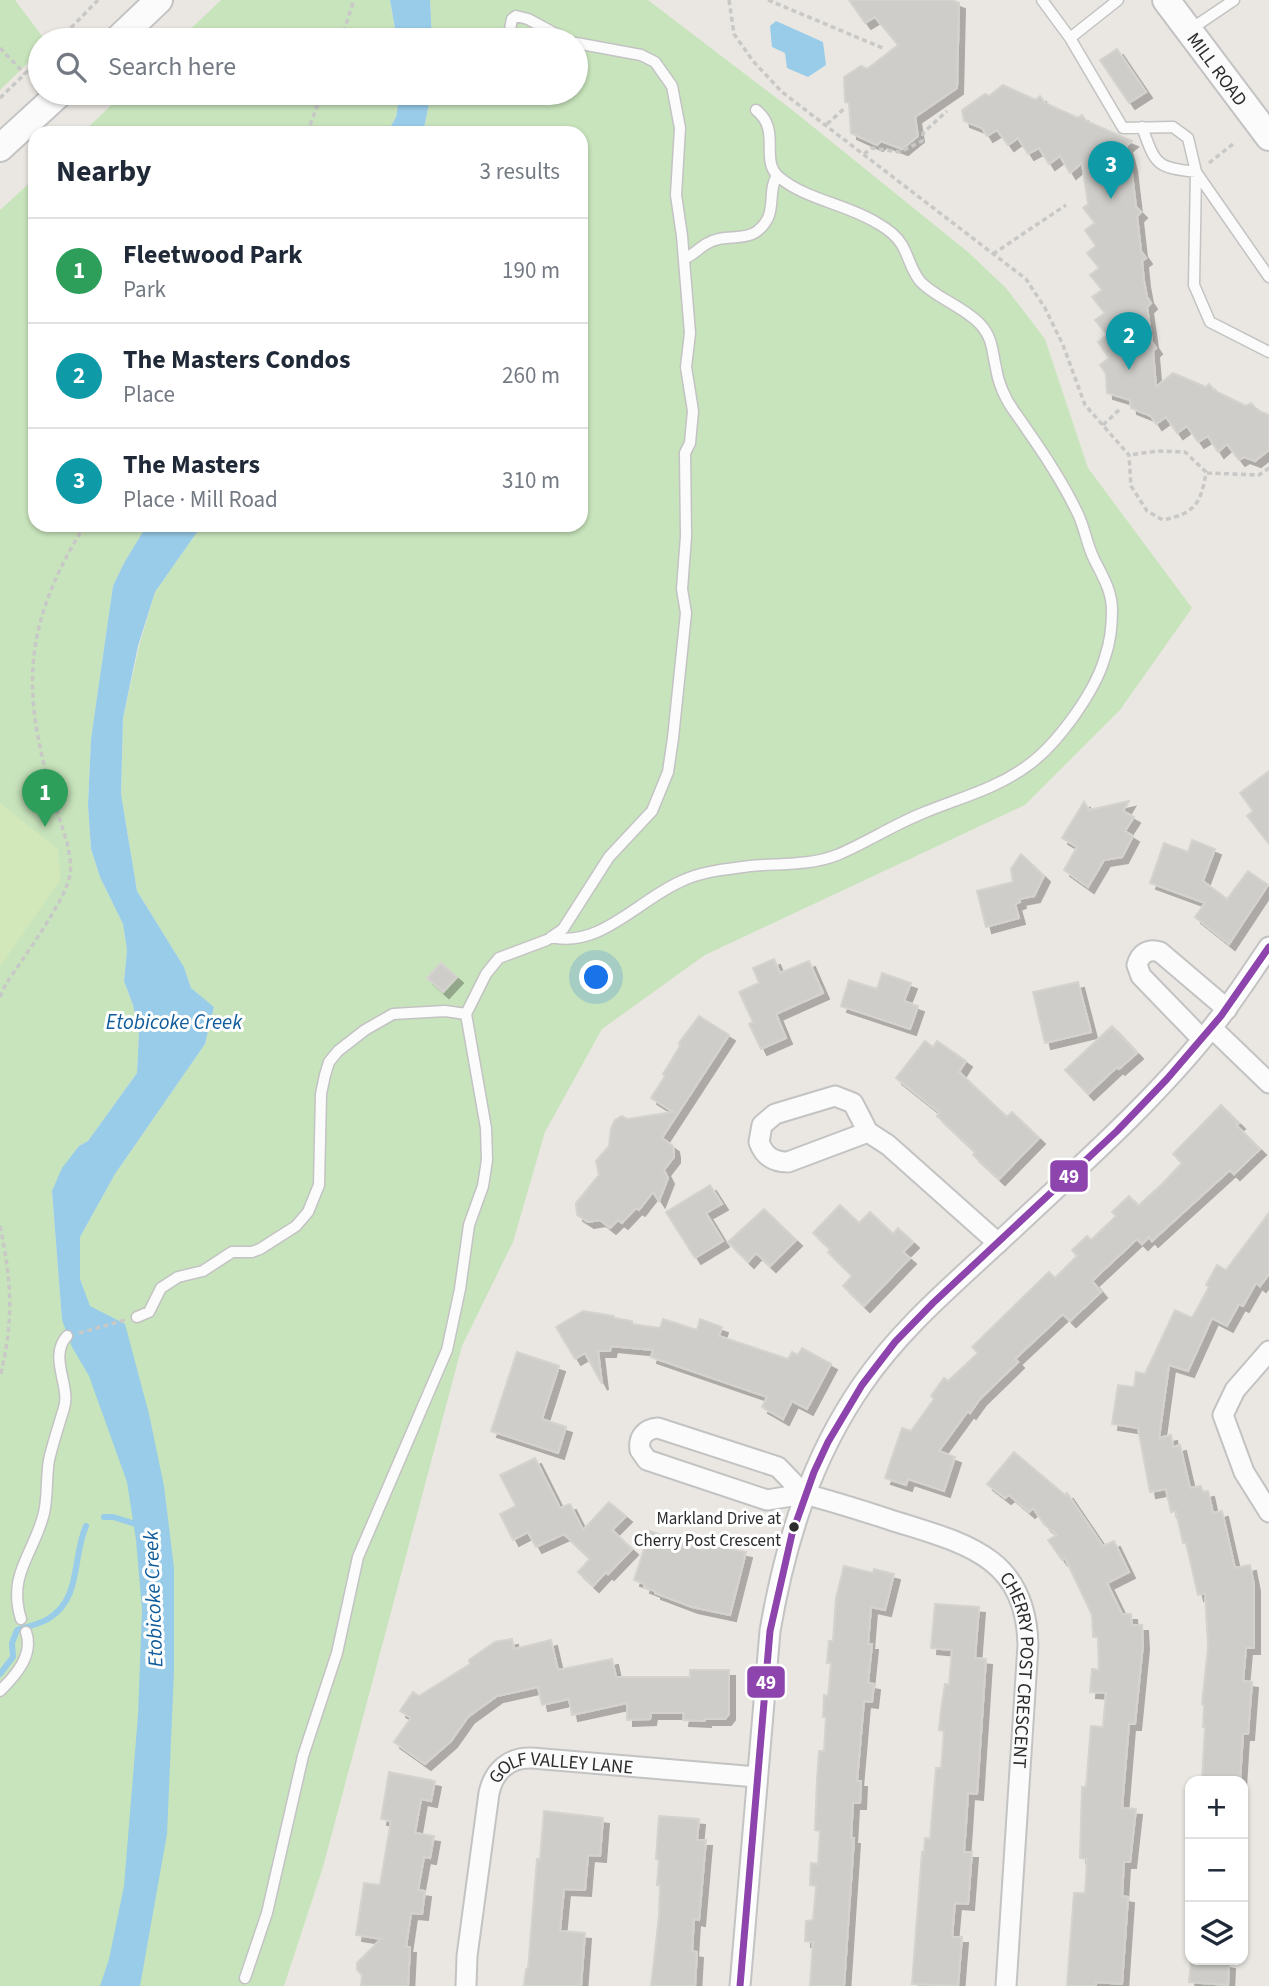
<!DOCTYPE html>
<meta charset="utf-8">
<style>
body{margin:0;font-family:"Source Sans 3",sans-serif;background:#f2f2f3;color:#1f2937}
.controls{position:absolute;right:21px;bottom:21px;display:grid;overflow:hidden;border-radius:14px;box-shadow:0 2px 5px #0004}
.controls button{width:63px;height:63px;display:grid;place-items:center;padding:0;border:0;border-bottom:2px solid #e0e1e3;background:#fff;color:#1f2937;font:35px sans-serif}
.you{position:absolute;left:597px;top:978px;width:24px;height:24px;margin:-18px;border:5px solid #fff;border-radius:50%;background:#1a73e8;box-shadow:0 0 0 10px #1a73e833}
.badge{display:grid;place-items:center;width:46px;height:46px;border-radius:50%;background:#1a73e8;color:#fff;font-size:23px;font-weight:700}
.pin{position:absolute;translate:-50% -58px;filter:drop-shadow(0 2px 4px #0008)}
.pin::after{content:'';position:absolute;top:37px;width:24px;height:21px;background:inherit;clip-path:polygon(0 0,100% 0,50% 100%)}
.list{margin:0;padding:0;list-style:none}
h2{display:flex;justify-content:space-between;align-items:center;height:91px;margin:0;padding:0 28px;font-size:30px}
h2 small{font-size:23px;font-weight:400;color:#747a83}
.list li{display:grid;grid-template-columns:46px 1fr auto;gap:21px;align-items:center;box-sizing:border-box;height:105px;padding:0 28px;border-top:2px solid #e0e1e3}
.list b{display:block;font-size:26px;white-space:nowrap}
.list p{margin:0;font-size:23px;white-space:nowrap;color:#747a83}
.list em{font-size:23px;font-style:normal;color:#747a83}
.icon{flex:none;width:38px;height:38px;fill:none;stroke:currentColor;stroke-width:2;stroke-linecap:round;stroke-linejoin:round}
.map{position:relative;flex:none;width:1269px;height:1986px;overflow:hidden}
.search{position:absolute;background:#fff;box-shadow:0 2px 5px #0004;left:28px;top:28px;width:560px;height:77px;display:flex;align-items:center;gap:18px;box-sizing:border-box;padding:0 24px;border-radius:38px;color:#747a83;font-size:26px}
.panel{position:absolute;background:#fff;box-shadow:0 2px 5px #0004;left:28px;top:126px;width:560px;height:406px;border-radius:21px}
.map>svg:first-child{display:block}
.green{fill:#c8e4bc}
.pitch{fill:#d2e8ba}
.water{fill:#98cce9}
.lines{fill:none;stroke-linecap:round;stroke-linejoin:round}
.stream{stroke:#98cce9;stroke-width:6}
.building{fill:#cfcdc9;stroke:#d5d3ce;stroke-width:2;filter:url(#shadow)}
.lane-casing{stroke:#c3c3c3;stroke-width:13}
.street-casing{stroke:#c3c3c3;stroke-width:23}
.secondary-casing{stroke:#c3c3c3;stroke-width:30}
.path{stroke:#c8c8c7;stroke-width:3.5;stroke-dasharray:5 3.5;stroke-linecap:butt}
.lane{stroke:#fcfbfb;stroke-width:10}
.street{stroke:#fcfbfb;stroke-width:19}
.secondary{stroke:#fcfbfb;stroke-width:26}
.bus-1-casing{stroke:#fff;stroke-width:12}
.bus-1{stroke:#8e44ad;stroke-width:7}
.bus-dot{fill:#2c2c2c;stroke:#fff;stroke-width:2.5}
.labels{text-anchor:middle;stroke-width:6;stroke-linejoin:round;paint-order:stroke}
.bus-label{font-size:17px;fill:#2c2c2c;stroke:#fff;text-anchor:end}
.street-label{font-size:19px;fill:#2c2c2c;stroke:#fff}
.water-label{font-size:21px;font-style:italic;fill:#115d9b;stroke:#fff}
.line-badge{stroke:#fff;stroke-width:2.5}
.badge-label{font-size:19px;text-anchor:middle;font-weight:bold;fill:#fff}
</style>
<div class="map">
<svg width="1269" height="1986" viewBox="0 0 1269 1986">
<defs>
<filter id="shadow"><feDropShadow dx="6" dy="6" stdDeviation="0" flood-color="#0004"/></filter>
</defs>
<rect width="100%" height="100%" fill="#eae7e2"/>
<!-- green -->
<path class="green" d="M0,0H15L45,40H40V51L0,90Z
M221,0H390L397,40H179Z
M430,0H648L791,109L968,252L1006,288L1045,339L1088,468L1192,608L1120,710L1025,805L705,955L602,1029L545,1132L513,1242L462,1346L323,1867L284,1986H0V210L35,178V525H147L124,563L113,586L91,739L88,805L91,850L100,877L123,924L127,950L124,981L133,1005L139,1033L137,1073L88,1141L79,1146L52,1191L62,1320L89,1306L80,1279V1237L115,1174L205,1044L214,1008L191,988L184,967L137,891L121,794L123,718L139,646L155,592L202,525H581V133H423L431,93H576V40H432Z
M124,93H400L396,117L387,133H82Z"/>
<!-- pitch -->
<path class="pitch" d="M0,803L58,849L60,880L0,967Z"/>
<!-- water -->
<path class="water" d="M390,0H430L432,40H397Z
M776,21L823,42L826,65L808,77L787,68L785,53L772,47L770,26Z
M400,93H431L423,133H387L396,117Z
M147,525H202L155,592L138,646L123,718L121,794L137,891L184,967L191,988L214,1007L205,1044L115,1174L80,1237V1279L90,1306L125,1324L149,1414L164,1486L174,1568V1671L167,1834L140,1986H100L109,1959L124,1886L138,1715L142,1609L136,1540L127,1482L89,1376L72,1347L62,1320L52,1191L62,1168L79,1146L88,1141L137,1073L139,1033L133,1005L124,981L127,950L123,924L100,877L91,849L88,805L91,739L113,586L124,563Z"/>
<g class="lines">
<!-- stream -->
<path class="stream" d="M104,1517H113L139,1525
M0,1674L13,1657L12,1643L17,1630C27,1627 39,1624 48,1619C82,1599 72,1557 86,1526"/>
</g>
<!-- building -->
<path class="building" d="M849,0H951L959,3L957,88L915,117L918,136L902,149L881,141L877,145L851,133L849,103L845,102L844,77L861,66L867,69L898,45L875,17L865,23Z
M1117,49L1146,92L1129,103L1100,60Z
M1003,85L1036,100L1040,96L1045,103L1078,118L1082,115L1086,121L1132,141L1126,146L1131,165L1136,207L1141,212L1137,216L1141,251L1146,258L1142,261L1144,281L1147,297L1151,303L1147,307L1152,342L1156,348L1153,351L1156,387L1173,373L1206,387L1209,384L1215,391L1246,406L1251,403L1257,410L1269,415V450L1255,461L1244,457L1239,460L1227,444L1218,452L1208,436L1198,442L1187,426L1177,433L1166,417L1156,424L1151,416L1131,408L1130,400L1107,393L1106,374L1100,365L1109,358L1098,342L1107,335L1095,320L1105,313L1092,297L1102,290L1090,275L1099,268L1087,253L1096,246L1085,230L1095,223L1083,208L1088,204L1082,163L1070,173L1060,156L1049,164L1039,148L1028,154L1018,138L1008,145L997,130L987,136L982,128L964,121L962,110L985,94L989,96Z
M1269,771V844L1247,816L1253,811L1240,793Z
M1129,801L1123,811L1134,817L1125,831L1133,836L1122,857L1104,860L1088,887L1064,870L1077,847L1062,838L1084,802L1089,810Z
M1192,840L1215,849L1203,881L1227,899L1248,871L1268,885L1229,944L1195,917L1205,903L1150,883L1164,843L1188,852Z
M1021,854L1044,876L1034,896L1019,899L1020,902L1015,904L1019,918L986,927L977,891L1013,882L1011,869Z
M774,959L780,973L809,961L823,993L776,1014L786,1038L761,1049L749,1024L753,1022L739,992L759,983L753,968Z
M441,963L457,977L443,992L427,978Z
M882,973L911,983L904,1001L918,1006L910,1029L841,1006L849,980L877,989Z
M1078,982L1091,1032L1045,1043L1033,992Z
M699,1016L729,1035L662,1138L673,1146L674,1152V1157L664,1170L668,1178L659,1201L653,1192L639,1210L636,1208L622,1223L618,1220L610,1228L600,1220L588,1222L577,1215L576,1203L599,1175L596,1161L609,1146L611,1128L615,1120L622,1116L627,1119L673,1112L651,1098L665,1076L663,1074L680,1046L679,1043Z
M1112,1026L1137,1053L1119,1069L1117,1067L1088,1094L1065,1070Z
M925,1041L933,1047L937,1041L966,1061L959,1072L1007,1117L1012,1112L1039,1138L999,1179L973,1155L975,1152L937,1116L940,1113L896,1078Z
M1221,1105L1239,1123L1236,1125L1260,1149L1234,1174L1230,1170L1152,1241L1149,1237L1142,1244L1137,1239L1092,1281L1101,1292L1070,1321L1063,1314L1015,1359L1018,1362L980,1399L970,1413L968,1411L939,1451L955,1457L944,1491L908,1479L906,1485L885,1478L902,1428L911,1431L934,1399L931,1396L944,1378L948,1381L978,1353L972,1347L1049,1272L1055,1278L1077,1256L1072,1250L1087,1236L1091,1240L1116,1216L1112,1212L1129,1196L1138,1206L1162,1184L1182,1163L1173,1154Z
M710,1185L722,1204L706,1213L723,1241L695,1258L666,1212Z
M840,1205L859,1223L870,1212L893,1234L898,1228L913,1242L903,1252L910,1258L864,1306L843,1286L852,1276L828,1252L830,1249L813,1233Z
M764,1209L796,1240L770,1266L756,1253L748,1262L728,1242Z
M1269,1213V1274L1260,1286L1256,1283L1243,1306L1239,1304L1227,1326L1212,1318L1188,1371L1169,1365L1159,1438L1171,1435L1173,1447L1180,1445L1190,1488L1201,1486L1203,1492L1208,1491L1213,1513L1222,1511L1235,1568L1250,1565L1254,1585V1648H1246L1243,1681L1252,1682L1248,1734H1243L1240,1781H1202L1205,1727H1203L1204,1705L1202,1704L1208,1647L1205,1593L1198,1595L1186,1543H1183L1176,1511L1171,1512L1166,1489L1150,1492L1138,1428L1112,1424L1118,1385L1134,1387L1136,1372L1145,1374L1175,1310L1192,1318L1209,1287L1206,1285L1217,1265L1226,1270Z
M583,1311L614,1316V1318L632,1321V1324L660,1328L663,1319L697,1330L700,1319L722,1327L719,1336L788,1359L792,1352L798,1355L802,1348L831,1364L807,1409L792,1401L783,1419L762,1407L767,1397L651,1357L653,1350L611,1346L610,1351H598L602,1384L585,1353L575,1359L556,1327Z
M517,1352L559,1366L542,1419L566,1427L558,1453L491,1431Z
M1014,1452L1065,1495L1067,1493L1103,1546L1114,1541L1129,1572L1107,1583L1122,1614H1131L1132,1625H1142L1143,1644L1135,1724H1129L1122,1808L1136,1809L1130,1862H1124L1122,1896L1128,1897L1122,1984L1096,1982V1986H1067L1074,1893H1085L1087,1859L1080,1858L1082,1787H1086L1091,1726L1103,1727L1106,1693L1090,1692L1092,1669L1099,1670L1098,1637H1093L1092,1615L1065,1558L1062,1560L1048,1540L1057,1535L1044,1524L1033,1508L1029,1512L1009,1495L1005,1498L987,1484Z
M535,1458L560,1508L570,1504L583,1530L609,1502L626,1516L612,1530L632,1549L608,1574L606,1572L593,1586L578,1572L590,1559L564,1534L536,1547L528,1532L513,1540L500,1514L516,1506L500,1475Z
M650,1531L704,1551L705,1544L746,1552L730,1615L692,1607L655,1593V1591L644,1587L645,1584L634,1580Z
M844,1566L873,1573L874,1569L894,1574L885,1610L871,1607L868,1644H872L868,1683L874,1684L872,1702L864,1701L857,1781H861L860,1803H853L851,1838H854L844,1986H810L813,1942L805,1941L806,1921L813,1920L816,1886L810,1885L811,1863L818,1864L820,1831L815,1830L817,1780L819,1751H824L826,1717H823L824,1695L828,1696L831,1663H827L829,1641H833L836,1598Z
M935,1604L979,1607L975,1658L986,1659L977,1794L968,1793L966,1825L964,1852H972L968,1904L955,1903L952,1937H962L958,1986L912,1984L922,1852L924,1853L925,1838L930,1839L936,1768H941L944,1731L939,1730L941,1710L945,1684L949,1685L952,1650L931,1648Z
M512,1639L514,1649L551,1640L558,1670L612,1659L616,1677H690V1670H729V1714L725,1719H705V1721L683,1720L684,1713H651L650,1719L627,1720V1703L572,1715L569,1699L542,1705L538,1687L497,1696L468,1717L451,1741L425,1764L394,1742L411,1718L400,1711L413,1692L419,1696L470,1664L469,1660L495,1642Z
M389,1772L435,1781L431,1801L421,1799L415,1833L434,1836L430,1858L424,1857L418,1890L425,1891L422,1914L411,1913L406,1947H410L408,1986H361L362,1975L357,1970V1963L381,1939L356,1935L364,1883L380,1885L391,1821L381,1819Z
M544,1811L603,1818L600,1856L588,1855L585,1890L564,1889L560,1931L585,1933L581,1986H524L526,1969H528L537,1859H540Z
M659,1816L699,1819L697,1840H706L699,1920L694,1919L692,1951L697,1952L695,1986H651L659,1916L660,1885H657L659,1860L656,1859Z
M1191,1960H1223V1962L1229,1963L1228,1985L1189,1982Z"/>
<g class="lines">
<!-- lane casing -->
<g class="lane-casing">
<path id="lane" d="M1042,0L1070,38L1118,0
M1191,29L1234,0
M1070,38L1123,128L1173,127L1188,138L1196,172L1269,277
M508,40L512,19L516,16L528,19L567,40
M1142,127C1156,165 1155,167 1196,172L1194,285L1210,322L1269,352
M684,259C693,255 698,249 706,244C728,230 752,248 768,218C774,205 769,187 777,176
M551,937C601,949 641,897 684,880C703,871 729,869 750,866C779,863 809,866 837,855C866,843 893,825 923,813C959,798 994,790 1027,766C1057,745 1095,692 1105,657C1110,643 1112,624 1112,610C1112,591 1102,575 1094,559C1087,545 1085,529 1078,514C1061,478 1037,444 1014,411C1005,399 998,382 996,368C992,351 993,338 980,324C963,306 934,297 920,281C911,270 909,257 902,245C897,236 886,228 877,223C847,204 806,200 779,177C759,160 782,130 756,110
M137,1317L149,1312L161,1288L178,1277L203,1271L232,1252H252L260,1249L296,1226L308,1212L319,1185L321,1094L325,1075L329,1062L338,1051L365,1030L393,1014L445,1011L466,1014
M21,1619C7,1574 34,1554 44,1513C48,1495 46,1477 49,1460C53,1442 59,1425 64,1408C71,1386 48,1357 67,1336
M0,1691C16,1675 34,1655 26,1632
M245,1978L267,1913L303,1756L337,1653L358,1557L447,1350L460,1289L469,1225L483,1186L487,1160L486,1128L466,1014L486,974L499,958L547,940L563,929L609,857L652,811L668,772L673,738L686,613L682,589L686,536L685,453L690,443L693,411L686,367L690,333L682,236L676,195L680,128L672,86L655,62L641,55L576,43"/>
</g>
<!-- street casing -->
<g class="street-casing">
<g id="street">
<path d="M1212,1028L1269,1083"/>
<path d="M1202,1039L1141,976L1137,965C1140,954 1148,948 1160,952L1227,1009"/>
<path d="M868,1132L853,1103L835,1096L775,1114L762,1125L759,1142C764,1156 773,1162 788,1162L868,1132L888,1145L998,1243"/>
<path d="M1269,1351L1235,1390L1223,1415L1244,1472L1269,1512"/>
<path d="M658,1428L778,1467L804,1494L767,1500L647,1460L640,1450C638,1437 645,1429 658,1428Z"/>
<path id="s1" d="M804,1494C836,1502 866,1512 897,1522C968,1544 1026,1558 1028,1645L1006,1986"/>
<path id="s2" d="M466,1986L467,1956L489,1793C494,1770 510,1757 532,1758L757,1777"/>
<path d="M740,1986L770,1631C785,1543 811,1459 862,1385C903,1325 960,1279 1013,1229C1082,1164 1155,1100 1214,1025C1234,1000 1251,973 1269,947"/>
</g>
</g>
<!-- secondary casing -->
<g class="secondary-casing">
<g id="secondary">
<path id="s3" d="M1166,0L1269,137"/>
<path d="M117,40L159,0"/>
<path d="M0,148L60,93"/>
</g>
</g>
<!-- path -->
<path class="path" d="M729,0L734,34L753,61L782,92L1026,279L1045,308L1063,345L1085,405L1129,455L1131,486L1147,511L1163,520C1195,513 1201,504 1206,472L1185,452L1158,451L1129,455
M768,0L885,49
M59,40L98,0
M341,40L354,0
M0,48L25,74
M0,98L40,59
M827,124L846,107
M307,133L322,93
M864,154L872,148L900,152L922,141L923,133L947,111
M1209,163L1233,144
M993,254L1066,205
M1103,425L1120,409
M1207,473L1259,475L1269,468
M0,997L6,984C22,959 65,902 70,875C72,864 69,853 67,842C26,716 10,644 85,525
M0,1226C12,1283 14,1321 0,1377
M79,1333L125,1320"/>
<!-- lane -->
<use href="#lane" class="lane"/>
<!-- street -->
<use href="#street" class="street"/>
<!-- secondary -->
<use href="#secondary" class="secondary"/>
<!-- bus-1 casing -->
<g class="bus-1-casing">
<path id="bus-1" d="M740,1986L770,1631L792,1534L814,1472L828,1442L862,1385L895,1342L933,1303L1117,1131L1167,1079L1221,1016L1269,947"/>
</g>
<!-- bus-1 -->
<use href="#bus-1" class="bus-1"/>
</g>
<!-- markers -->
<circle class="bus-dot" cx="794" cy="1527" r="6"/>
<g class="labels">
<!-- bus labels -->
<g class="bus-label">
<text x="781" y="1524">Markland Drive at<tspan x="781" dy="22">Cherry Post Crescent</tspan></text>
</g>
<!-- street labels -->
<g class="street-label">
<text dy="7" stroke="none"><textPath href="#s3" startOffset="86">MILL ROAD</textPath></text>
<text dy="7" stroke="none"><textPath href="#s1" startOffset="318">CHERRY POST CRESCENT</textPath></text>
<text dy="7" stroke="none"><textPath href="#s2" startOffset="282">GOLF VALLEY LANE</textPath></text>
</g>
<!-- water labels -->
<g class="water-label">
<text x="174" y="1029">Etobicoke Creek</text>
<text transform="translate(153 1599) rotate(-92)" y="7">Etobicoke Creek</text>
</g>
</g>
<g class="line-badge">
<rect x="1049" y="1159" width="40" height="34" rx="7" fill="#8e44ad"/>
<rect x="746" y="1665" width="40" height="34" rx="7" fill="#8e44ad"/>
</g>
<g class="badge-label">
<text x="1069" y="1183">49</text>
<text x="766" y="1689">49</text>
</g>
</svg>
<div class="controls">
<button>+</button>
<button>−</button>
<button><svg class="icon" aria-label="layers" viewBox="0 0 24 24"><path d="M12 4l9 5-9 5-9-5zM3 14l9 5 9-5"/></svg></button>
</div>
<div class="you"></div>
<div class="pin badge" style="left:45px;top:827px;background:#2e9e5b">1</div>
<div class="pin badge" style="left:1129px;top:370px;background:#0f9aa8">2</div>
<div class="pin badge" style="left:1111px;top:199px;background:#0f9aa8">3</div>
<div class="search"><svg class="icon" aria-label="search" viewBox="0 0 24 24"><circle cx="10" cy="10" r="6"/><path d="M15 15l6 6"/></svg>Search here</div>
<section class="panel">
<h2>Nearby<small>3 results</small></h2>
<ul class="list">
<li><span class="badge" style="background:#2e9e5b">1</span><div><b>Fleetwood Park</b><p>Park</p></div><em>190 m</em></li>
<li><span class="badge" style="background:#0f9aa8">2</span><div><b>The Masters Condos</b><p>Place</p></div><em>260 m</em></li>
<li><span class="badge" style="background:#0f9aa8">3</span><div><b>The Masters</b><p>Place · Mill Road</p></div><em>310 m</em></li>
</ul>
</section>
</div>
